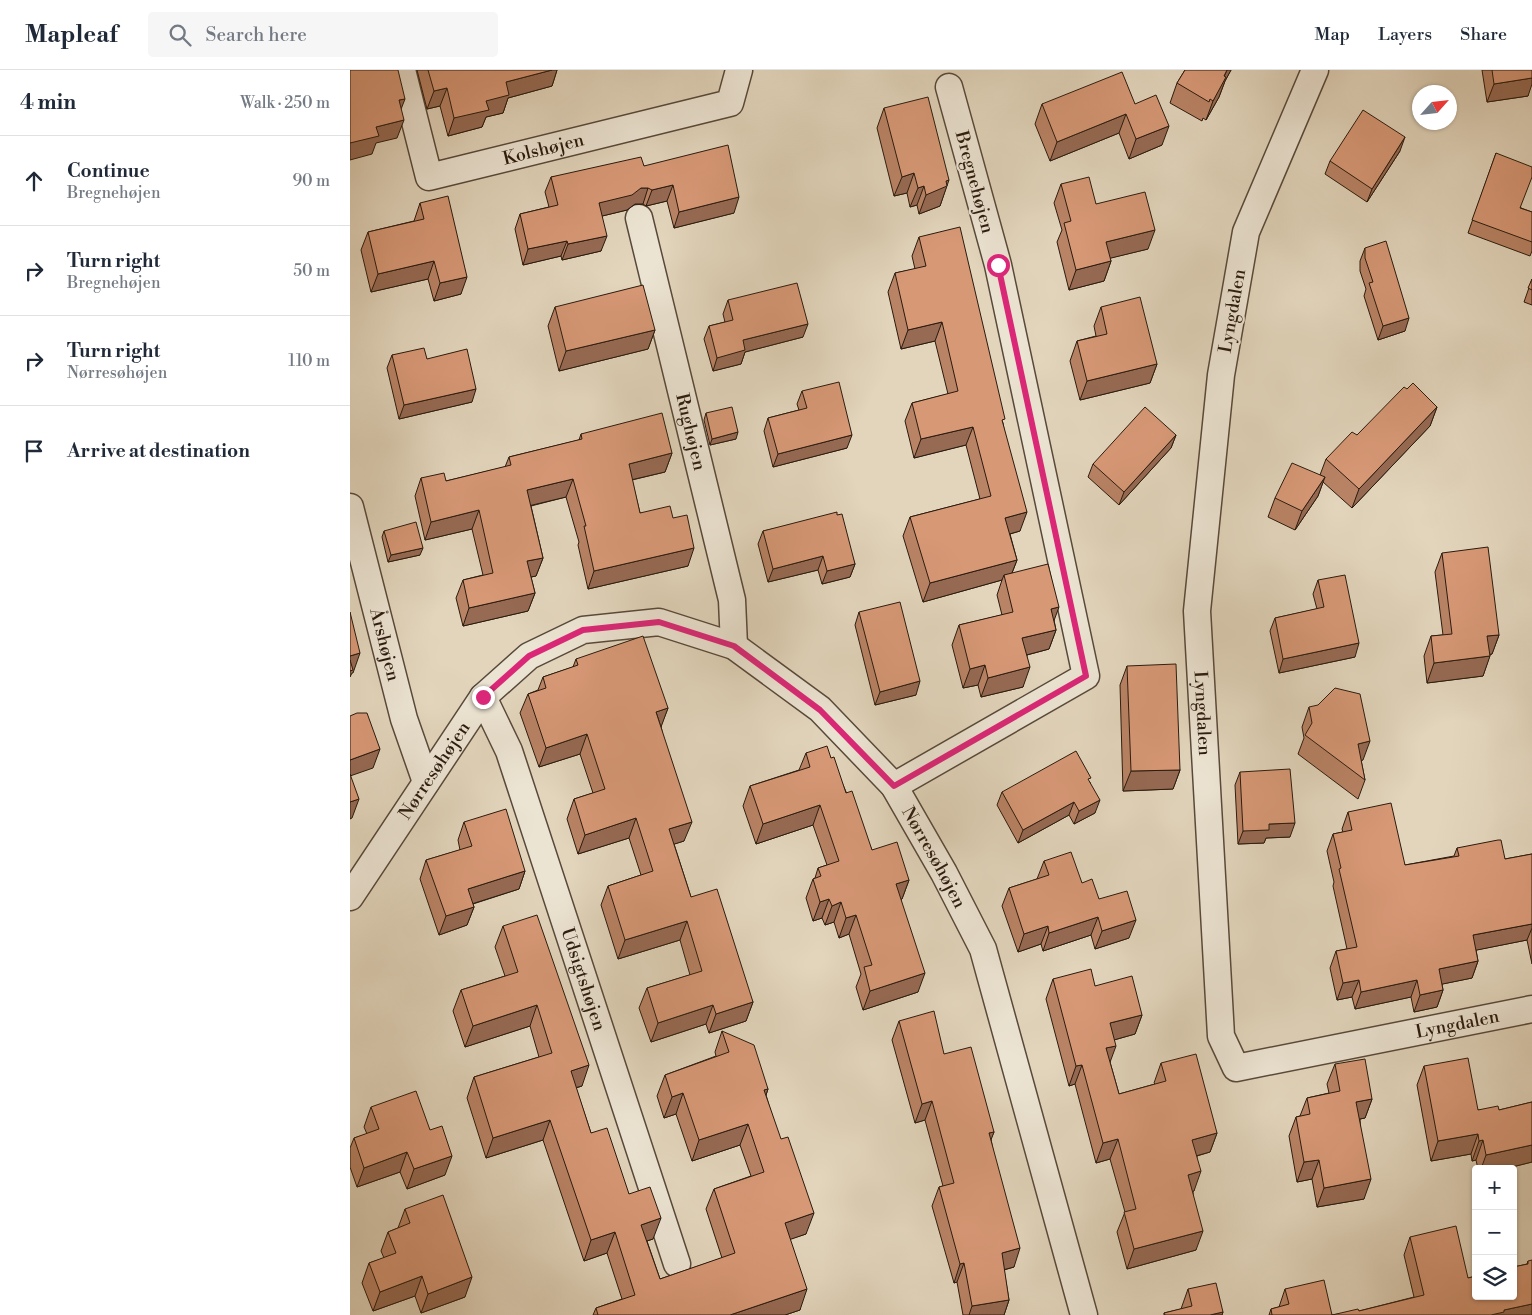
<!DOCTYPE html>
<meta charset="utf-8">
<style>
body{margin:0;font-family:"Libre Bodoni",serif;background:#f6f6f7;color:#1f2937}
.controls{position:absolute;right:15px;bottom:15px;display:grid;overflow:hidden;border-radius:5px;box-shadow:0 1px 4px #0004}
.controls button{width:45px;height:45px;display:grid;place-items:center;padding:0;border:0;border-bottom:1px solid #e0e1e3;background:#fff;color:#1f2937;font:25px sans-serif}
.compass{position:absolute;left:1062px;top:15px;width:45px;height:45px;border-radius:50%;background:#fff;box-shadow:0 1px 4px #0004;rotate:63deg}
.stop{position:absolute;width:15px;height:15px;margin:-11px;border:4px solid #db2777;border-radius:50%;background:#fff}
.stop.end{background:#db2777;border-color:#fff;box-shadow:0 1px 5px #0008}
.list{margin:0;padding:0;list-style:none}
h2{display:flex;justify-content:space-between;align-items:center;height:65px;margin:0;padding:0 20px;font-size:21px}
h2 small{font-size:16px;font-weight:400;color:#747a83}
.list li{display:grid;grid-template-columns:32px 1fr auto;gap:15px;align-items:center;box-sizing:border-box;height:90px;padding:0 20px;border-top:1px solid #e0e1e3}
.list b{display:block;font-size:19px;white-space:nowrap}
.list p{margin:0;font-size:16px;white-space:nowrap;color:#747a83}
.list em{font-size:16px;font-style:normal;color:#747a83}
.icon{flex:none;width:28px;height:28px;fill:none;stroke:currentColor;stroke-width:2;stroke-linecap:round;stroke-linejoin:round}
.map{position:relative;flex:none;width:1182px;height:1245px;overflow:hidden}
header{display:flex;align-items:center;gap:30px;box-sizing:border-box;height:70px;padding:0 25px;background:#fff;border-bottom:1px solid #e0e1e3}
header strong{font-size:24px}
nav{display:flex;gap:28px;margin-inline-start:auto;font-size:18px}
.search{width:350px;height:45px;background:#f6f6f7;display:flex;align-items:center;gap:12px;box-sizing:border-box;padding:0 18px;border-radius:5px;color:#747a83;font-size:19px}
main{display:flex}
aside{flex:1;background:#fff}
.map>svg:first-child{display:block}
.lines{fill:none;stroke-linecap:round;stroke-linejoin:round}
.street-casing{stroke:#58493a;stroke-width:29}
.street{stroke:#ece4d3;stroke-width:26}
.wall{fill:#b98365;stroke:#2a1a0e}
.shaded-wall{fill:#966a53;stroke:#2a1a0e}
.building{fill:#d79876;stroke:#2a1a0e}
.route{stroke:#db2777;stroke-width:6}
.labels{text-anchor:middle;stroke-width:4.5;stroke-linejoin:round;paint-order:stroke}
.street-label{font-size:18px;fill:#2a1a0e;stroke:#ece4d3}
</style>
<header>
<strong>Mapleaf</strong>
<div class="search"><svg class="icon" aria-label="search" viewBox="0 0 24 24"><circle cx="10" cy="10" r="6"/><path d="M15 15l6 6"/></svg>Search here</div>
<nav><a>Map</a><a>Layers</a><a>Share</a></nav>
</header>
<main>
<aside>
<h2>4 min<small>Walk · 250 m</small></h2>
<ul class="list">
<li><svg class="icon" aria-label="ahead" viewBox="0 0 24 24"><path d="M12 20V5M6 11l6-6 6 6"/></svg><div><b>Continue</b><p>Bregnehøjen</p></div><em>90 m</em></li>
<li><svg class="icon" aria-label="right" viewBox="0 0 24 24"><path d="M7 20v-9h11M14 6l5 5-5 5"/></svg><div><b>Turn right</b><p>Bregnehøjen</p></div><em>50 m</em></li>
<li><svg class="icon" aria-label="right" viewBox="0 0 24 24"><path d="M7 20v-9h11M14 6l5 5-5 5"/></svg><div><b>Turn right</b><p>Nørresøhøjen</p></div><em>110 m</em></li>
<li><svg class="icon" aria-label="arrive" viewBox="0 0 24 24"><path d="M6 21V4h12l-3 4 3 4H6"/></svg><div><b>Arrive at destination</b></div></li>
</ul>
</aside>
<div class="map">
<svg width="1182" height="1245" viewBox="0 0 1182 1245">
<rect width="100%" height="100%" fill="#e2d5bc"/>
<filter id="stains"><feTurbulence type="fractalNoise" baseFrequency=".004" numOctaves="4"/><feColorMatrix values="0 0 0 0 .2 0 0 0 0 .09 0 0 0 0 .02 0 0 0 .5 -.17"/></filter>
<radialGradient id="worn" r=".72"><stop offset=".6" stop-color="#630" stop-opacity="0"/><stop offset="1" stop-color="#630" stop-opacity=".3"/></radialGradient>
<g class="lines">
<!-- street casing -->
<g class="street-casing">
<g id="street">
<path id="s1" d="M52,0L79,107L380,33L389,0"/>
<path id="s2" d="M965,0L896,162L871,305L847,541L871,966L886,998L1182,939"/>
<path id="s3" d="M289,148L382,530L384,576"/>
<path id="s4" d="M0,437L54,649L76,712"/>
<path id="s5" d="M133,627L159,681L327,1194"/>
<path d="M544,716L736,606L648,195L599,17"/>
<path id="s6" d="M0,827L133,627L179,586L233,560L309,552L384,576L470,639L544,716L594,803L633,879L734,1245"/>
</g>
</g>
<!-- street -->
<use href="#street" class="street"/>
</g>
<!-- wall -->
<path class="wall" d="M67,0H207L202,16L158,28L153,43L136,47L132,57L98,66L90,36L77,39Z
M835,0H881L875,11L869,27L856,50L853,48L852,51L820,33L827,13Z
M1132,0H1182L1178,26L1137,32Z
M692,34H785L812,75L779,89L769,63L700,91L685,54Z
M534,38L597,115L590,136L569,144L567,135L560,137L557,123L544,126L527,58Z
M1050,81L1017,132L975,104L980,91Z
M1146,83L1171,138L1182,142V181L1180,186L1118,163Z
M294,96L384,143L324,158L317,131L296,136L293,134H285L277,140L252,146L251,181L212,190L211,186L173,195L165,159L170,144L199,137L195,122L201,107Z
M711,114L746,134L798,179L760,188L761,191L754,211L719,220L707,172L712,160L704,133Z
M70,133L111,224L84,231L78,209L21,222L11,180L18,162L64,151Z
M569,167L653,353L670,461L660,464L667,490L662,503L704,550L706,560L699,579L677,585L673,617L631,627L628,615L613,618L602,575L609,555L652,545L647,525L652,510L573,532L553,466L560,447L630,429L616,375L564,388L555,351L562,333L598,324L585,271L551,279L538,222L545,203L565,199L562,186Z
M1015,178L1055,261L1028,270L1014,226L1016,219L1010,201V191Z
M1182,209V235L1174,232Z
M378,230L453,267L395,282L391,294L363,301L354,269L359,256L375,252L373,244Z
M205,237L305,260L298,279L209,301L198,256Z
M751,237L807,294L800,313L730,330L720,291L727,271L746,266L744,256Z
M42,285L77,289L122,332L49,349L37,298Z
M1057,319L1087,337L1080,356L1002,438L973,412L968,426L945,460L918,447L925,428L970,405L976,389L1007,365Z
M452,321L497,378L423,397L414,361L418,348L449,340L447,334Z
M356,343L386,369L360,375L354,350Z
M231,364L322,383L315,402L282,410L290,443L323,448L338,496L238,519L228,475L229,472L216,427L181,436L193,488L186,506L181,507L185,523L178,541L113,556L106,528L113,510L133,505L122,459L75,470L65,426L71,408L96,411L155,397L159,387L229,370Z
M826,365L821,378L769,435L738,407L743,394Z
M487,445L505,494L500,507L472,514L468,500L418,512L408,474L413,461Z
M34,461L70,485L38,492L32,467Z
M1092,483L1149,565L1142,584L1140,585L1133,606L1077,613L1074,586L1081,566L1093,565L1085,502Z
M968,510L1005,587L929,603L920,561L925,548L967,539L963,524Z
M509,542L566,625L525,635L505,555Z
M226,589L318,638L311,656L334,771L324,774L341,827L403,932L396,951L359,963L356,954L301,972L289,938L297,918L340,905L330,870L268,889L251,835L258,816L291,805L279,768L228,784L217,749L224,729L243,723L230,684L189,697L170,643L178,624L188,620L193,607L223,597Z
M777,596L830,700L823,719L773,721L770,615Z
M959,637L1013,690H1011L1015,710L1008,729L948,684L954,668L952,657Z
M456,683L481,688L522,780L559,810L552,829L551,830L568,922L513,940L506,917L511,904L499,864L489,868L484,852L475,855L472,848L463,851L456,828L463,809L465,808L468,798L477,795L463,755L406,774L393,736L400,716L449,700Z
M890,702L940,767L916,768L914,773L888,774L885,715Z
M740,712L745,743L724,754L719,745L668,773L647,735L652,722Z
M998,742L1055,795L1104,786L1107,778L1155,789L1182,784V894L1177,870L1126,880L1128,891L1122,908L1092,914L1093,920L1087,937L1064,942L1061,927L1005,939L1002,927L987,930L980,898L986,881L997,879L983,816L984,812L977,781L983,764L993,762L992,759Z
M114,752L175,801L169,819L123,834L124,837L117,855L89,865L70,809L76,790L110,780L108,770Z
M694,791L732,813L749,829L779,868L745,879L741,865L693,881L691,874L668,882L652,836L659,818L687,809Z
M153,856L232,1016L226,1018L241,1063L279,1124L303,1169L297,1171L310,1209L372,1188L356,1139L364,1119L401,1106L390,1075L342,1091L326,1044L314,1048L307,1026L315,1005L366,986L365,982L372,961L418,1019L416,1025L456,1164L440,1169L450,1240L435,1245H243L246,1238L272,1229L257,1183L234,1191L193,1070L136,1088L117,1028L124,1007L189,987L180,956L115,977L103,941L111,920L155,906L145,877Z
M703,909L745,916L792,945L785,964L764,970L760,992L769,1024L805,1014L804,1013L811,993L867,1063L860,1082L847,1086L844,1121H843L846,1180L777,1199L767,1162L775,1142L760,1089L746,1093L725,1014L719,1016L696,929Z
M549,951L594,984L644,1062L641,1069L664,1197L654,1200L659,1230L654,1245H613L607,1212L604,1213L582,1136L589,1117L593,1116L575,1050L565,1053L542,970Z
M985,994L1022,1029L1015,1048L1010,1049L1014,1129L967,1137L962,1109L947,1112L939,1066L946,1047L950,1046L957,1028L979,1023L977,1014Z
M1074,996L1128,1040H1149L1182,1032V1092L1154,1099H1128L1126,1090L1122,1091L1121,1084L1081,1091L1067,1015Z
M21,1037L95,1105L57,1119L50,1102L7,1117L0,1097V1078L4,1068L17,1064L14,1057Z
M55,1139L115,1227L71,1243L65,1226L23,1241L12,1213L19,1193L34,1188L31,1181L38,1162L48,1158Z
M1060,1167L1118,1208L1177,1194L1178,1191L1182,1245H919L921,1239L929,1237L935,1219L982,1245L1009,1241L1064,1227L1054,1185Z
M838,1219L873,1242L872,1245H814V1243L831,1239Z"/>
<!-- shaded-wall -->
<path class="shaded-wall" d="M202,0H207L202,16L158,28L153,43L136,47L132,57L98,66L104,48L136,31L156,12Z
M877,0H881L875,11L869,27L856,50L863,31Z
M1182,8V14L1178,26L1137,32L1144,14Z
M97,18L90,36L77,39L84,21Z
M55,29L48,47L49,30Z
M776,44L769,63L700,91L707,72Z
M54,50L47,68L26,73L22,84L0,90V73L26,57Z
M819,56L812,75L779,89L786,69Z
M1055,67L1050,81L1017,132L1022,119Z
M564,103L557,123L544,126L552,107Z
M599,110L590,136L569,144L576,125L596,111Z
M323,115L317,131L296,136L302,120Z
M574,116L567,135L560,137L568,118Z
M291,118H298L293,134H285L277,140L244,148L249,133Z
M389,127L384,143L324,158L329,142Z
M805,160L798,179L749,191L756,172Z
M257,166L251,181L212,190L218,174Z
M217,171L211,186L173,195L178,179Z
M84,191L78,209L21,222L28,204Z
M761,191L754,211L719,220L726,200Z
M117,207L111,224L84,231L90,213Z
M1059,248L1055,261L1028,270L1033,256Z
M592,252L585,271L551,279L558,260Z
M458,254L453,267L395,282L391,294L363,301L367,288L393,270Z
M305,260L298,279L209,301L216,281Z
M807,294L800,313L730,330L737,311Z
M126,319L122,332L49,349L54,335Z
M1087,337L1080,356L1002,438L1009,419Z
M623,357L616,375L564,388L571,369Z
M388,362L386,369L360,375L362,369Z
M502,365L497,378L423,397L428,384Z
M826,365L821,378L769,435L774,422Z
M322,383L315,402L272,412L279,394Z
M975,407L968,426L945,460L952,441Z
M223,409L216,427L170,438L177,420Z
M129,440L122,459L75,470L81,452Z
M677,442L670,461L649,467L655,448Z
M73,478L70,485L38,492L41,485Z
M344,478L338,496L238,519L244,501Z
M473,486L468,500L418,512L423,499Z
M193,488L186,506L171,509L177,491Z
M667,490L660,508L654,505L652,510L573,532L580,513Z
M505,494L500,507L472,514L477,501Z
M185,523L178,541L113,556L119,538Z
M709,537L702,556L701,539Z
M706,560L699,579L665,588L672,568Z
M1149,565L1142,584L1130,586L1137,566Z
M1009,573L1005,587L929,603L933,589Z
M10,583L3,603H2L0,607V586Z
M1140,586L1133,606L1077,613L1084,593Z
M635,595L628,615L613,618L620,599Z
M680,597L673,617L631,627L638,608Z
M570,611L566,625L525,635L530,622Z
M318,638L311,657L306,642Z
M237,664L230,684L189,697L196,678Z
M1020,671L1013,690L1001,693L1008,674Z
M30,679L23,698L0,706V690Z
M830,700L823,719L773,721L781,701Z
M9,729L2,748L0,749V732Z
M750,730L745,743L724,754L729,741Z
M724,732L719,745L668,773L673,760Z
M470,735L463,755L406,774L413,754Z
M286,748L279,768L228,784L235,765Z
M342,752L334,771L312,778L319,759Z
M945,753L940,767L916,768L914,773L888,774L893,761L919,754Z
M175,801L169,819L112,837L118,819Z
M559,810L552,829L539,834L546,814Z
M479,829L472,848L463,851L470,832Z
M491,832L484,852L475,855L482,836Z
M124,837L117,855L89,865L96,846Z
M506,845L499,864L489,868L496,848Z
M748,847L741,865L693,881L699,863Z
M786,850L779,868L745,879L752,861Z
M337,851L330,870L268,889L275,870Z
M1182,854V858L1177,870L1117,882L1123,865Z
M698,856L691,874L668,882L674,864Z
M1128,891L1122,908L1083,916L1089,899Z
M575,903L568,922L513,940L520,921Z
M1009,910L1002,927L987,930L993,913Z
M1067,910L1061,927L1005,939L1011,922Z
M1093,920L1087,937L1064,942L1070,925Z
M403,932L396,951L359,963L366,944Z
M187,935L180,956L115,977L123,956Z
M363,935L356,954L301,972L308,953Z
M792,945L785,964L753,973L760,953Z
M766,976L759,995L756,978Z
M239,995L232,1016L213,1021L221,1001Z
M732,995L725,1014L719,1016L726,996Z
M418,1019L411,1040L414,1020Z
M333,1023L326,1044L314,1048L322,1027Z
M1022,1029L1015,1048L999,1051L1006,1032Z
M582,1031L575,1050L565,1053L572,1034Z
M200,1050L193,1070L136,1088L143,1068Z
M398,1054L390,1075L342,1091L349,1070Z
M644,1062L637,1080L639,1063Z
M867,1063L860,1082L835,1089L842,1070Z
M1128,1064L1121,1084L1081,1091L1088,1071Z
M768,1069L760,1089L746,1093L753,1073Z
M1133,1070L1126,1090L1122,1091L1129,1071Z
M1182,1075V1092L1154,1099H1131L1136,1085Z
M57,1082L50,1102L7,1117L14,1098Z
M102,1086L95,1105L57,1119L64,1099Z
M969,1090L962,1109L947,1112L954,1092Z
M851,1101L844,1121L831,1124L838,1105Z
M1021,1109L1014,1129L967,1137L974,1118Z
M464,1143L456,1164L427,1174L435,1153Z
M311,1148L303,1169L284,1175L291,1155Z
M853,1161L846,1180L777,1199L784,1179Z
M265,1162L257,1183L234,1191L241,1170Z
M670,1178L664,1197L645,1202L652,1183Z
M614,1193L607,1212L604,1213L610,1194Z
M72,1206L65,1226L23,1241L30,1222Z
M122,1207L115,1227L71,1243L78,1224Z
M457,1219L450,1240L435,1245H380Z
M659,1230L654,1245H619L622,1236Z
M1182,1234V1245H1141L1154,1240Z
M873,1242L872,1245H860Z"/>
<!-- building -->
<path class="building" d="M0,0H48L55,29L49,30L54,50L26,57L29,66L0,73Z
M78,0H202L156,12L159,25L136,31L139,40L104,48L97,18L84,21Z
M835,0H877L874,6L876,7L863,31L860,29L859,32L827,13Z
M1142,0H1182V8L1144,14Z
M772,2L785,34L806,25L819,56L786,69L776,44L707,72L692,34Z
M578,27L599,110L596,111L597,116L576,125L574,116L568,118L564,103L552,107L534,38Z
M1013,40L1055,67L1022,119L980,91Z
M378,75L389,127L329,142L323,115L302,120L298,118H291L282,125L249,133L257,166L218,174L217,171L178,179L170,144L208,135L201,107L291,87L294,96Z
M1146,83L1182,97V107L1170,138L1182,142V172L1122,150Z
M739,107L746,134L795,122L805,160L756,172L761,191L726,200L714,153L721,151L711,114Z
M98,126L117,207L90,213L84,191L28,204L18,162L74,149L70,133Z
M610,157L655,349L652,350L677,442L655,448L667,490L580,513L560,447L641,426L623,357L571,369L562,333L608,321L592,252L558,260L545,203L576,196L569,167Z
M1036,171L1059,248L1033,256L1019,213L1023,212L1015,188V178Z
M1182,209V220L1178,218Z
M447,213L458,254L393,270L395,280L367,288L359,256L383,250L378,230Z
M293,215L305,260L216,281L205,237Z
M790,227L807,294L737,311L727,271L757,264L751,237Z
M74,278L77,289L117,279L126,319L54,335L42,285Z
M489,312L502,365L428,384L418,348L457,338L452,321Z
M1063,313L1087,337L1009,419L976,389L1002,362L1007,365L1054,317L1057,319Z
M382,337L388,362L362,369L356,343Z
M795,337L826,365L774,422L743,394Z
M312,343L322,383L279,394L290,443L320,436L323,448L337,445L344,478L244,501L234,456H236L223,409L177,420L193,488L177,491L185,523L119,538L113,510L143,503L129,440L81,452L71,408L94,403L96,411L161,395L159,387L232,369L231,364Z
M942,393L975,407L952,441L925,428Z
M487,442V445L492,444L505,494L477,501L473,486L423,499L413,461Z
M66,452L73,478L41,485L34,461Z
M1138,477L1149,565L1137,566L1140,586L1084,593L1081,566L1102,564L1092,483Z
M698,494L709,537L701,539L706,560L672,568L680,597L638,608L635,595L620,599L609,555L663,542L654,505Z
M995,505L1009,573L933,589L925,548L974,537L968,510Z
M550,532L570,611L530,622L509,542Z
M0,542L10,583L0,586Z
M293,566L318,638L306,642L342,752L319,759L341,827L367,819L403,932L366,944L363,935L308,953L297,918L352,901L337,851L275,870L258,816L303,801L286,748L235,765L224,729L255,719L237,664L196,678L178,624L196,618L193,607L228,595L226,589Z
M0,590L3,600L0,601Z
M826,594L830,700L781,701L777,596Z
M985,618L1010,624L1020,671L1008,674L1015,710L955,665L962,653L959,637L968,635Z
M7,643H17L30,679L0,690V646Z
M477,676L481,688L484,687L496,723L502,721L522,780L547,772L559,810L546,814L575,903L520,921L514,897L522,895L506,845L496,848L491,832L482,836L479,829L470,832L463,809L471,806L468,798L489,791L470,735L413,754L400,716L460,697L456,683Z
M726,681L741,708L738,709L750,730L729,741L724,732L673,760L652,722Z
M940,699L945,753L919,754V760L893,761L890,702Z
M0,704L9,729L0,732Z
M1041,733L1055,795L1109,786L1107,778L1148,770H1151L1155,789L1182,784V854L1123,865L1128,891L1089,899L1093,920L1070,925L1067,910L1011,922L1009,910L993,913L986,881L1007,877L989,799L991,798L983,764L1002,760L998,742Z
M156,739L175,801L118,819L124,837L96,846L76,790L122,776L114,752Z
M721,782L732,813L742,809L749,829L777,821L786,850L752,861L748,847L699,863L698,856L674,864L659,818L699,805L694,791Z
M187,845L239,995L221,1001L241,1063L257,1058L279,1124L300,1117L311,1148L291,1155L310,1209L385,1183L364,1119L414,1102L398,1054L349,1070L333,1023L322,1027L315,1005L379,982L372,961L404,975L418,1019L414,1020L431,1069L438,1067L464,1143L435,1153L457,1219L380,1245H248L246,1238L285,1225L265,1162L241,1170L200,1050L143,1068L124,1007L202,983L187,935L123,956L111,920L168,902L153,856Z
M741,899L745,916L782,906L792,945L760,953L766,976L756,978L769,1024L816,1011L811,993L846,984L867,1063L842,1070L851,1101L838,1105L853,1161L784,1179L774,1142L786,1139L768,1069L753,1073L732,995L726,996L703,909Z
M584,941L594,984L621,977L644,1062L639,1063L670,1178L652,1183L659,1230L622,1236L614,1193L610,1194L589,1117L604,1113L582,1031L572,1034L549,951Z
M1118,988L1128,1040L1148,1036L1149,1040L1182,1032V1075L1136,1085L1133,1070L1129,1071L1128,1064L1088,1071L1074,996Z
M1015,989L1022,1029L1006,1032L1021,1109L974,1118L969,1090L954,1092L946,1047L960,1044L957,1028L990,1021L985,994Z
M66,1021L80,1060L92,1056L102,1086L64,1099L57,1082L14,1098L4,1068L29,1059L21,1037Z
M93,1125L122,1207L78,1224L72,1206L30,1222L19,1193L46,1183L38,1162L60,1153L55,1139Z
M1106,1156L1118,1208L1126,1206V1226H1163V1197L1178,1194V1191L1182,1190V1234L1154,1240V1242L1141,1245H922L921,1239L939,1234L935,1219L974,1210L982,1245L1008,1239L1009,1241L1074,1225L1060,1167Z
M866,1213L873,1242L860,1245H815L814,1243L842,1236L838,1219Z"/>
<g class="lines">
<!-- route -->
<path class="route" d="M133,627L179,586L233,560L309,552L384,576L470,640L544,716L736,606L648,195"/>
</g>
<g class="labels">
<!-- street labels -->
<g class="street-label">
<text dy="6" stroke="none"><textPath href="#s1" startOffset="228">Kolshøjen</textPath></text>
<text transform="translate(625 112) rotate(75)" y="6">Bregnehøjen</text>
<text transform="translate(882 241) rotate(-80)" y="6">Lyngdalen</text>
<text dy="6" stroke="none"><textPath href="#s3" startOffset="220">Rughøjen</textPath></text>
<text dy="6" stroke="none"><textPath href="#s4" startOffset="142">Årshøjen</textPath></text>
<text dy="6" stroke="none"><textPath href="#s2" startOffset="661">Lyngdalen</textPath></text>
<text dy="6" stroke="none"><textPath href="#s6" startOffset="152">Nørresøhøjen</textPath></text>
<text dy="6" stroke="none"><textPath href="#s6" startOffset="812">Nørresøhøjen</textPath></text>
<text dy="6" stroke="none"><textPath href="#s5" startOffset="300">Udsigtshøjen</textPath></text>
<text dy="6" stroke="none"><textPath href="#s2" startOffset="1245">Lyngdalen</textPath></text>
</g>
</g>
<rect width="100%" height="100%" filter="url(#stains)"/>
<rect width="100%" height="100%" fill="url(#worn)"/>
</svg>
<div class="controls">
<button>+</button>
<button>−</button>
<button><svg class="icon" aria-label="layers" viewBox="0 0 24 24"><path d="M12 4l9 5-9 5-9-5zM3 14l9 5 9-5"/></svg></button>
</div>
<svg class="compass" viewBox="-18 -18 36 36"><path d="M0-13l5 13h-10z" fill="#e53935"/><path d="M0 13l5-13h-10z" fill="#747a83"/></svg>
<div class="stop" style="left:648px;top:195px"></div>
<div class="stop end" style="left:133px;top:627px"></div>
</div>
</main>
